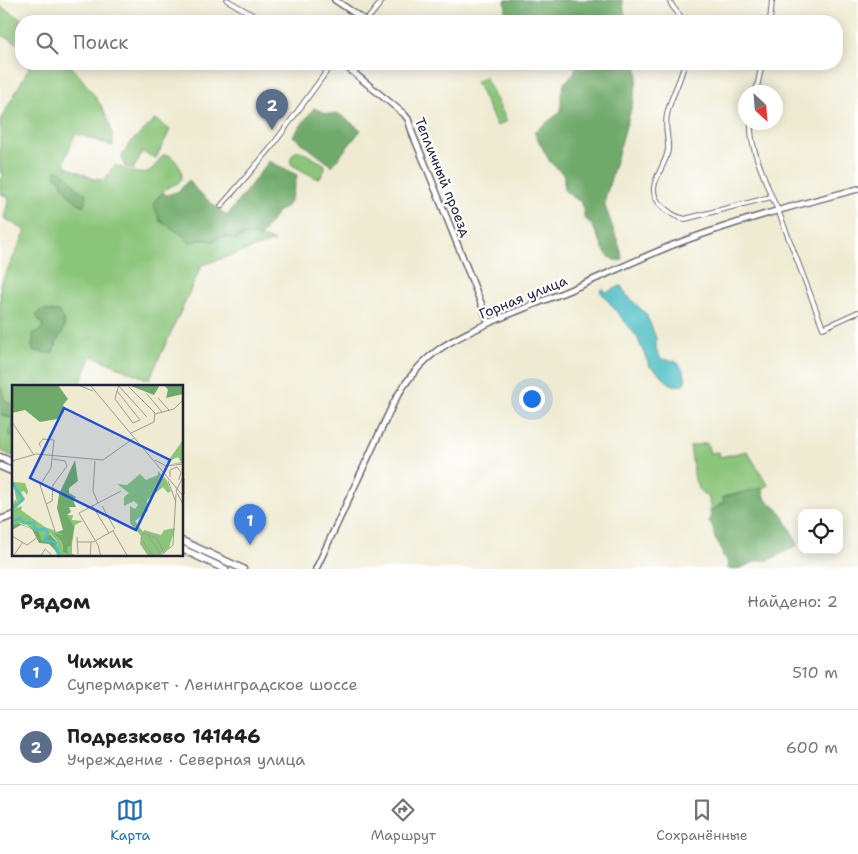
<!DOCTYPE html>
<html lang="ru">
<meta charset="utf-8">
<style>
body{margin:0;font-family:"Shantell Sans",sans-serif;background:#f2f2f2;color:#202124}
.controls{position:absolute;right:15px;bottom:15px;display:grid;overflow:hidden;border-radius:10px;box-shadow:0 2px 12px #0003}
.controls button{width:45px;height:45px;display:grid;place-items:center;padding:0;border:0;border-bottom:1px solid #e0e0e0;background:#fff;color:#202124;font:25px sans-serif}
.compass{position:absolute;left:738px;top:85px;width:45px;height:45px;border-radius:50%;background:#fff;box-shadow:0 2px 12px #0003;rotate:154deg}
.you{position:absolute;left:531px;top:398px;width:18px;height:18px;margin:-12px;border:4px solid #fff;border-radius:50%;background:#1a73e8;box-shadow:0 0 0 8px #1a73e833}
.badge{display:grid;place-items:center;width:32px;height:32px;border-radius:50%;background:#1f6fb2;color:#fff;font-size:16px;font-weight:700}
.pin{position:absolute;translate:-50% -41px;filter:drop-shadow(0 1px 2px #0008)}
.pin::after{content:'';position:absolute;top:26px;width:18px;height:15px;background:inherit;clip-path:polygon(0 0,100% 0,50% 100%)}
.list{margin:0;padding:0;list-style:none}
h2{display:flex;justify-content:space-between;align-items:center;height:65px;margin:0;padding:0 20px;font-size:21px}
h2 small{font-size:16px;font-weight:400;color:#757577}
.list li{display:grid;grid-template-columns:32px 1fr auto;gap:15px;align-items:center;box-sizing:border-box;height:75px;padding:0 20px;border-top:1px solid #e0e0e0}
.list b{display:block;font-size:19px;white-space:nowrap}
.list p{margin:0;font-size:16px;white-space:nowrap;color:#757577}
.list em{font-size:16px;font-style:normal;color:#757577}
.icon{flex:none;width:28px;height:28px;fill:none;stroke:currentColor;stroke-width:2;stroke-linecap:round;stroke-linejoin:round}
.map{position:relative;flex:none;width:858px;height:569px;overflow:hidden}
.search{position:absolute;background:#fff;box-shadow:0 2px 12px #0003;left:15px;right:15px;top:15px;height:55px;display:flex;align-items:center;gap:12px;box-sizing:border-box;padding:0 18px;border-radius:20px;color:#757577;font-size:19px}
.sheet{height:215px;background:#fff}
nav{display:flex;justify-content:space-around;align-items:center;box-sizing:border-box;height:70px;border-top:1px solid #e0e0e0;background:#fff;font-size:14px;color:#757577}
nav a{display:grid;justify-items:center;gap:2px}
nav .on{color:#1f6fb2}
.map>svg:first-child{display:block}
.green{fill:#8bc57a;stroke:#56745a;fill-rule:evenodd}
.forest{fill:#70aa6a;stroke:#496652}
.water{fill:#50bfc5;stroke:#397080}
.lines{fill:none;stroke-linecap:round;stroke-linejoin:round}
.minor-casing{stroke:#6a6870;stroke-width:6}
.tertiary-casing{stroke:#6a6870;stroke-width:8}
.primary-casing{stroke:#6a6870;stroke-width:9}
.trunk-casing{stroke:#6a6870;stroke-width:9}
.minor{stroke:#fff;stroke-width:4}
.tertiary{stroke:#fff;stroke-width:5}
.primary{stroke:#fff;stroke-width:6}
.trunk{stroke:#fff;stroke-width:6}
.labels{text-anchor:middle;stroke-width:4.5;stroke-linejoin:round;paint-order:stroke}
.street-label{font-size:14px;fill:#22223b;stroke:#fff}
.inset-river{fill:none;stroke:#50bfc5;stroke-width:2.5}
.inset-road{fill:none;stroke:#9d9b96;stroke-width:1}
.view{fill:#1d4ed8;fill-opacity:0.15;stroke:#1d4ed8;stroke-width:2.5}
.inset-edge{fill:none;stroke:#22223b;stroke-width:2.5}
</style>
<div class="map">
<svg width="858" height="569" viewBox="0 0 858 569">
<rect width="100%" height="100%" fill="#fff"/>
<filter id="ink" filterUnits="userSpaceOnUse"><feTurbulence type="fractalNoise" baseFrequency=".02" numOctaves="2"/><feDisplacementMap in="SourceGraphic" scale="10" xChannelSelector="R" yChannelSelector="G"/><feConvolveMatrix kernelMatrix="1 2 1 2 8 2 1 2 1" color-interpolation-filters="sRGB"/></filter>
<filter id="wash" filterUnits="userSpaceOnUse"><feTurbulence type="fractalNoise" baseFrequency=".0096" numOctaves="4" result="noise"/><feDisplacementMap in="SourceGraphic" scale="20" xChannelSelector="R" yChannelSelector="G"/><feGaussianBlur stdDeviation="1.12" result="paint"/><feColorMatrix in="noise" values="0 0 0 0 0 0 0 0 0 0 0 0 0 0 0 0 0 1.4 0 .05"/><feComposite in="paint" operator="in"/></filter>
<g filter="url(#wash)">
<rect width="100%" height="100%" fill="#efebd3"/>
<!-- green -->
<path class="green" d="M0,6L25,21H21V45L0,34Z
M31,64H70C88,88 114,114 113,146L77,134L75,135L64,162L68,167L94,179L103,180L115,165C125,169 143,179 153,168C157,164 160,159 163,155H169C177,161 188,174 178,183C175,185 170,186 167,188C164,191 161,194 158,197L160,221L181,234L189,242L202,240L214,241C223,234 225,237 236,240L248,235L260,237L275,241L202,265L149,380L92,356L79,386H46L45,385C34,384 25,386 14,387V405C1,403 5,393 0,386V285L26,231L4,218L9,198L0,193V182L4,174L0,172V121ZM47,310L53,312L65,323C63,335 57,338 56,347L46,353L39,351L32,345L43,326L37,315L41,311Z
M485,77L507,121L497,126L476,82Z
M156,119L170,130L156,158L142,152L133,170L124,166L122,156L131,142Z
M297,151H300L324,164L325,166V169L321,177L316,178L292,165C288,160 293,153 297,151Z
M0,414L5,417L11,418L13,424L10,430L9,436L14,437V457L0,450Z
M707,443L710,453L719,452L720,457L747,451L768,485L762,488L723,497L724,502L710,511L709,498L700,491L695,480L690,446Z"/>
<!-- forest -->
<path class="forest" d="M505,0H622L626,21H494L506,9Z
M576,64H636L638,74L633,102L605,199V206L619,245L623,260C620,260 617,261 615,260C599,255 599,226 584,218V210L581,202L573,197L564,190V175L550,162L534,132L561,112V96L564,83L574,74Z
M314,108L327,114H339L361,130L332,166L293,136Z
M269,161L297,175C296,182 292,200 287,206C284,209 280,209 277,213C271,221 266,229 260,237L248,235L236,240C225,237 223,234 214,241L202,240L189,242L181,234L160,221L155,208L154,202L158,197L163,193L167,195L179,191L189,180L197,191L227,216Z
M56,170L61,171L73,182L76,188L86,194L84,206C77,204 75,199 69,196L67,190L62,186L61,180L55,176Z
M41,310C47,310 53,312 59,312C64,320 67,326 61,335C60,337 57,339 56,341C55,345 55,349 52,353C45,353 40,351 33,351C31,344 34,340 33,333L39,332L43,326L36,315Z
M0,386C5,393 1,403 14,405V437L9,436L10,430L13,424L11,418L0,414Z
M762,488L766,500L781,512L796,540L797,546L769,560L757,561L738,569H728L727,560L723,556L719,544L715,539L713,527L709,523L711,517L710,511L724,502L723,497Z"/>
<!-- water -->
<path class="water" d="M621,286L626,294L646,314L656,338V349L661,359L676,361C682,368 688,375 684,384C667,391 662,371 650,367L637,337L600,291L603,289L607,292Z"/>
</g>
<g filter="url(#ink)">
<g class="lines">
<!-- minor casing -->
<g class="minor-casing">
<path id="minor" d="M227,0L263,21
M669,0L673,7L684,21
M366,21L383,0
M770,21L772,0
M684,64C681,82 670,97 667,115C664,127 669,138 668,150C665,170 642,188 662,206C670,213 675,217 685,219L771,197
M756,92L762,64
M751,122C750,142 757,159 764,177C768,188 772,199 778,210L823,328L858,312
M221,206L270,149L332,64"/>
</g>
<!-- tertiary casing -->
<g class="tertiary-casing">
<path id="tertiary" d="M335,0L366,21H365
M343,64L404,114L408,119L413,135L426,166L489,323
M316,569L394,402C405,382 419,364 438,350C458,336 482,326 505,316C525,308 545,300 565,292C601,277 636,260 673,245C733,222 796,205 858,189"/>
</g>
<!-- primary casing -->
<g class="primary-casing">
<path id="primary" d="M0,520L14,515"/>
</g>
<!-- trunk casing -->
<g class="trunk-casing">
<path id="trunk" d="M0,457L14,463
M0,466L14,472
M182,541L243,569
M182,549L225,569"/>
</g>
<!-- minor -->
<use href="#minor" class="minor"/>
<!-- tertiary -->
<use href="#tertiary" class="tertiary"/>
<!-- primary -->
<use href="#primary" class="primary"/>
<!-- trunk -->
<use href="#trunk" class="trunk"/>
</g>
</g>
<g class="labels">
<!-- street labels -->
<g class="street-label">
<text transform="translate(443 177) rotate(68)" y="5">Тепличный проезд</text>
<text transform="translate(523 297) rotate(-22)" y="5">Горная улица</text>
</g>
</g>
<!-- overview -->
<g transform="translate(12 385)">
<rect width="171" height="171" fill="#efebd3"/>
<path d="M171,55V78L156,80L169,77L166,72L155,77ZM146,86L154,94L159,106L156,108L151,102L135,115L136,126L123,136L131,147L132,145L149,150L152,145L163,143L157,163L146,171H136L128,159L129,151L118,138V121L123,124L126,120L122,116L112,121V112L117,108L105,99L115,100L128,89L134,95L146,90ZM1,97L13,98L16,106L15,110L12,106L9,107L13,114L4,123L10,121L9,125L33,142L51,149L43,150L50,157V164L54,165V130H61L60,135L71,136L63,140L60,159V169L67,171H46L43,166L46,165L45,156L38,148L31,155L15,140L7,138L0,141V109L2,119L3,114L5,118Z" fill="#8bc57a"/>
<path d="M0,0H46L56,14L51,20L52,27L45,34L28,37L13,25L0,28ZM116,0H148L142,10ZM152,0H171V9L154,13L156,5ZM63,75L66,96L57,103V108L64,112L61,115L64,122H57L59,127L55,130L62,142L59,161L55,162L56,169L51,167L50,157L41,148L51,150L45,147L51,145L45,123L47,109ZM6,138L26,146L30,155L38,149L45,157V167L37,159L27,158L20,144L9,140L0,145V140Z" fill="#70aa6a"/>
<path class="inset-river" d="M0,97L11,115L0,123M0,137L8,133L12,138H22L23,145L33,144L36,148L32,155L43,157L48,172"/>
<path class="inset-road" d="M66,0L81,6M78,0L172,112M106,0L135,32M115,0L143,28L142,37L119,48M105,6L103,14L121,38L128,35L105,6L107,0M135,9L150,27M146,13L157,25M143,29L162,24L171,15M0,37L22,70M29,62L27,59L31,54L42,55L39,83L28,100L43,146M143,75L154,81L172,79M0,76L24,69L91,75L122,53M83,76L81,106L86,118M172,90L164,106L172,121M158,92V85L165,82L169,87L167,95M172,93V109M156,96L163,115M34,119L40,116L41,100L55,81L53,76L41,74M80,120L97,148L102,145M90,121L103,144M101,146L116,172M136,150L149,170M0,151L15,160L26,152M65,152L66,169M65,157H81L97,148M2,170L11,157M28,172L33,164L42,172M78,172L79,157M89,172L86,160L67,128L109,106M141,172L129,153L131,148L145,153L152,168M147,172L161,160L164,109"/>
<path class="view" d="M52,23L158,75L124,145L18,93Z"/>
<rect width="171" height="171" class="inset-edge"/>
</g>
</svg>
<div class="controls">
<button><svg class="icon" aria-label="locate" viewBox="0 0 24 24"><circle cx="12" cy="12" r="6"/><path d="M12 2v4M12 18v4M2 12h4M18 12h4"/></svg></button>
</div>
<svg class="compass" viewBox="-18 -18 36 36"><path d="M0-13l5 13h-10z" fill="#e53935"/><path d="M0 13l5-13h-10z" fill="#757577"/></svg>
<div class="you"></div>
<div class="pin badge" style="left:250px;top:545px;background:#3f7fe0">1</div>
<div class="pin badge" style="left:272px;top:130px;background:#5c6f8a">2</div>
<div class="search"><svg class="icon" aria-label="search" viewBox="0 0 24 24"><circle cx="10" cy="10" r="6"/><path d="M15 15l6 6"/></svg>Поиск</div>
</div>
<section class="sheet">
<h2>Рядом<small>Найдено: 2</small></h2>
<ul class="list">
<li><span class="badge" style="background:#3f7fe0">1</span><div><b>Чижик</b><p>Супермаркет · Ленинградское шоссе</p></div><em>510 m</em></li>
<li><span class="badge" style="background:#5c6f8a">2</span><div><b>Подрезково 141446</b><p>Учреждение · Северная улица</p></div><em>600 m</em></li>
</ul>
</section>
<nav>
<a class="on"><svg class="icon" aria-label="map" viewBox="0 0 24 24"><path d="M3 6l6-2 6 2 6-2v14l-6 2-6-2-6 2zM9 4v14M15 6v14"/></svg>Карта</a>
<a><svg class="icon" aria-label="directions" viewBox="0 0 24 24"><path d="M12 3l9 9-9 9-9-9zM9 14v-3h6M13 9l2 2-2 2"/></svg>Маршрут</a>
<a><svg class="icon" aria-label="saved" viewBox="0 0 24 24"><path d="M7 4h10v16l-5-4-5 4z"/></svg>Сохранённые</a>
</nav>
